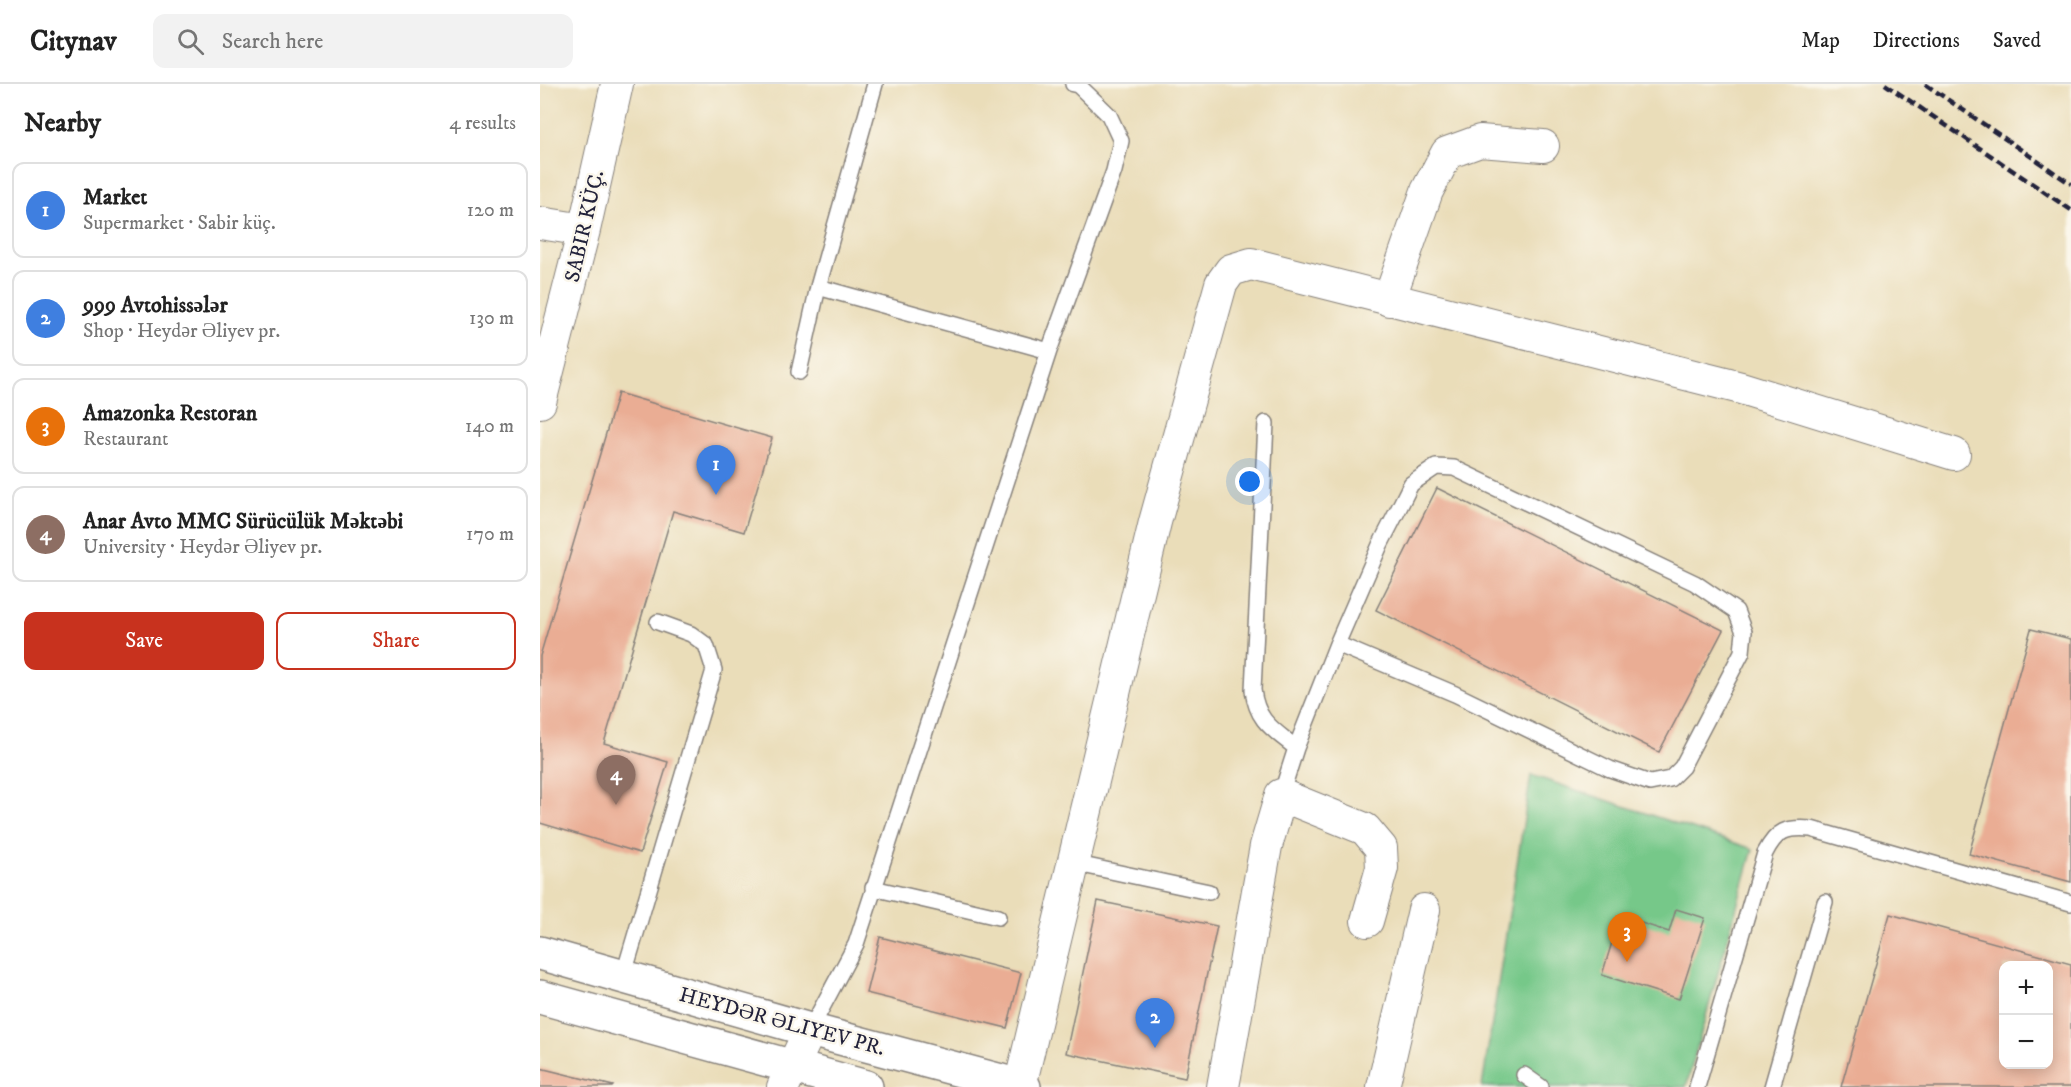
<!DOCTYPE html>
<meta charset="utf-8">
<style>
body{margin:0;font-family:"IM FELL DW Pica",serif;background:#f2f2f2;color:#222}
.controls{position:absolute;right:18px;bottom:18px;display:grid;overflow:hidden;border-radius:12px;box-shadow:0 3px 15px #0003}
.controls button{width:54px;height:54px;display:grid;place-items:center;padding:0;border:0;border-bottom:2px solid #e0e0e0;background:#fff;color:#222;font:30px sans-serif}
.you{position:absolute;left:710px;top:398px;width:21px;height:21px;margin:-15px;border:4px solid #fff;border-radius:50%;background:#1a73e8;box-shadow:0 0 0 9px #1a73e833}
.badge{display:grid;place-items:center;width:39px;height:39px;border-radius:50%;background:#c8321e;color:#fff;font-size:20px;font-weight:700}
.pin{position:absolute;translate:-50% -50px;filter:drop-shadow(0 2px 3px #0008)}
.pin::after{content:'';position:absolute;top:32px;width:21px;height:18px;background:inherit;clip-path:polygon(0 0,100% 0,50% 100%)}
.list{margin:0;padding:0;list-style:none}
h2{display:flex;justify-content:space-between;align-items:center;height:78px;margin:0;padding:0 24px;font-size:26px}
h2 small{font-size:20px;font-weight:400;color:#767676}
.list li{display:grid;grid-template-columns:39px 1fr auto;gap:18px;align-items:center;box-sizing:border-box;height:96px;margin:0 12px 12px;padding:0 12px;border:2px solid #e0e0e0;border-radius:12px}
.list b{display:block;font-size:22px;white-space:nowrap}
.list p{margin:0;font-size:20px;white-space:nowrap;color:#767676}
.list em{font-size:20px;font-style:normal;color:#767676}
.actions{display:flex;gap:12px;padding:18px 24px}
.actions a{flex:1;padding:14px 0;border:2px solid #c8321e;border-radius:12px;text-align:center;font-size:21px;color:#c8321e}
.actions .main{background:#c8321e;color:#fff}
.icon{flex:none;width:33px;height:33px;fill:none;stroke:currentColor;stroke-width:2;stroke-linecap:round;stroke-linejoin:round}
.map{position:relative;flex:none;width:1531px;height:1003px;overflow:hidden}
header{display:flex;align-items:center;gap:36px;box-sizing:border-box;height:84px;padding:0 30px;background:#fff;border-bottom:2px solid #e0e0e0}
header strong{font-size:28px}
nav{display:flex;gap:33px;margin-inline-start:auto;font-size:21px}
.search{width:420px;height:54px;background:#f2f2f2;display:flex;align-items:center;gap:15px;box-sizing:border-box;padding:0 21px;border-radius:12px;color:#767676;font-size:22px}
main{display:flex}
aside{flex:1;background:#fff}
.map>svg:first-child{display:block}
.green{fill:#76c889;stroke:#4c7562;stroke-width:1.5}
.building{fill:#eaad94;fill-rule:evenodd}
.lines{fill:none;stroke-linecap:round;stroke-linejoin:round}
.lane-casing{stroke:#86807a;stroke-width:18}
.street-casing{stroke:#86807a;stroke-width:34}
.secondary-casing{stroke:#86807a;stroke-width:36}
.lane{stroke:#fff;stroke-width:15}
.street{stroke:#fff;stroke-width:32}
.secondary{stroke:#fff;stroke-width:33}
.rail{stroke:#22223b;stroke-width:4.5;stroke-dasharray:9 4.5;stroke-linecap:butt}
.labels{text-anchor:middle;stroke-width:5;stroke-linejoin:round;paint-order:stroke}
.street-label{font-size:21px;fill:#22223b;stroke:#fbf7ec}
</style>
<header>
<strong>Citynav</strong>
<div class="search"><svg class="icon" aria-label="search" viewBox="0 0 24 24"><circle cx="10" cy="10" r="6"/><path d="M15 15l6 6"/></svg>Search here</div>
<nav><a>Map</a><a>Directions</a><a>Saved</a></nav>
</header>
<main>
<aside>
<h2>Nearby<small>4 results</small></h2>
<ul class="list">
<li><span class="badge" style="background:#3f7fe0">1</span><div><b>Market</b><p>Supermarket · Sabir küç.</p></div><em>120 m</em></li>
<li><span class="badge" style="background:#3f7fe0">2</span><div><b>999 Avtohissələr</b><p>Shop · Heydər Əliyev pr.</p></div><em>130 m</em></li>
<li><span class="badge" style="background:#e8710a">3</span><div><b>Amazonka Restoran</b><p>Restaurant</p></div><em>140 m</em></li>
<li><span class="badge" style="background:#8d6e63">4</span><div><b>Anar Avto MMC Sürücülük Məktəbi</b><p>University · Heydər Əliyev pr.</p></div><em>170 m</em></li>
</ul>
<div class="actions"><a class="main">Save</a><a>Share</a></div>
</aside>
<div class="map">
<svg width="1531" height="1003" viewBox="0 0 1531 1003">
<rect width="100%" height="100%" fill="#fbf7ec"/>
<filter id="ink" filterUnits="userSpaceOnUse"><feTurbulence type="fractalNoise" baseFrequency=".0167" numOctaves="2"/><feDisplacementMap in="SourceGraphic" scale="12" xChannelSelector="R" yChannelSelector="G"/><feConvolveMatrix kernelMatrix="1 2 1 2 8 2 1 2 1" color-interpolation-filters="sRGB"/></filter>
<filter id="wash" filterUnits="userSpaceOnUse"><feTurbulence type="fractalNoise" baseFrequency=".008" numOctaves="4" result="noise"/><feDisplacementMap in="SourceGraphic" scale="24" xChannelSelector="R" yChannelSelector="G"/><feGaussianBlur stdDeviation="1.35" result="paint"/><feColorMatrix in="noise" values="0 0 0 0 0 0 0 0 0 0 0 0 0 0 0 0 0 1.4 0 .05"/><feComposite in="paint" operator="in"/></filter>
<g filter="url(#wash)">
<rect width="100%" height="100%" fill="#eaddb9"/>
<!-- green -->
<path class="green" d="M991,691L1213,765L1146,1003H942Z"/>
<g id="blocks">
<!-- building -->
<path class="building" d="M78,309L232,354L204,448L133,427L64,659L128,678L100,769L0,739V572Z
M897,404L1183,546L1119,668L836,526Z
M1491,545L1531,555V798L1429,770Z
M558,817L677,842L645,994L526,969Z
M1136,825L1165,834L1139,915L1062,891L1080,832L1129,848Z
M1350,830L1531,880V1003H1301ZM1464,882H1508V980H1464Z
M340,853L481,889L467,944L326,909Z
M0,984L73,1002L72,1003H0Z"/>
</g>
</g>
<g filter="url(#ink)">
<use href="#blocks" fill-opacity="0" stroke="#86807a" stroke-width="1.5"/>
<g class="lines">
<!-- lane casing -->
<g class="lane-casing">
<path id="lane" d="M278,203L509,267
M259,288L278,203L335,0
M726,339L713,606C717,638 733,645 756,664
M741,711L756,664L797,560L840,461L858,426L871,400L896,383L914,384L1155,499L1196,527L1204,548L1202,568L1142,683L1130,695L1110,699L1070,685L915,610L797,560
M533,779L669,808
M333,804L458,833
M83,893L174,586L166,561L151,550L118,538
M270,946L316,860L509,267L574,87L581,57L569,31L538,1L533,0
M984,991L1001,1003
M1157,1003L1225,769C1237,746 1246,743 1271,745L1531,819
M1232,1003L1285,818"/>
</g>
<!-- street casing -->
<g class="street-casing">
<path id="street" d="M0,139L44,146
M849,216L887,107L907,69L940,57L1003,62
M0,318L44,146L77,0
M480,1002L615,438L681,200L691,186L711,180L1201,304L1414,370
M243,1003L270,946
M683,1003L726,762L741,711L825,745L841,764L842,784L827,837
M843,1003L884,826"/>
</g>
<!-- secondary casing -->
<g class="secondary-casing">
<path id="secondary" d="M0,869L270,946L484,1003
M0,913L326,1003"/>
</g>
<!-- lane -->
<use href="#lane" class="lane"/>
<!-- street -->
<use href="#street" class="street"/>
<!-- secondary -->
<use href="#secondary" class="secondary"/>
<!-- rail -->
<path class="rail" d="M1345,0L1531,126
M1385,0L1531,100"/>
</g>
</g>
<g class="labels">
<!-- street labels -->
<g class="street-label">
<text transform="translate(44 142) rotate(-77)" y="7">SABIR KÜÇ.</text>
<text transform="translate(242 937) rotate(15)" y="7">HEYDƏR ƏLIYEV PR.</text>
</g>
</g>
</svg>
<div class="controls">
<button>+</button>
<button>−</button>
</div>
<div class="you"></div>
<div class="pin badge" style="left:176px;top:411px;background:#3f7fe0">1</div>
<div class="pin badge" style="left:615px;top:964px;background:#3f7fe0">2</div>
<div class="pin badge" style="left:1087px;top:878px;background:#e8710a">3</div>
<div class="pin badge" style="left:76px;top:721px;background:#8d6e63">4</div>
</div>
</main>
